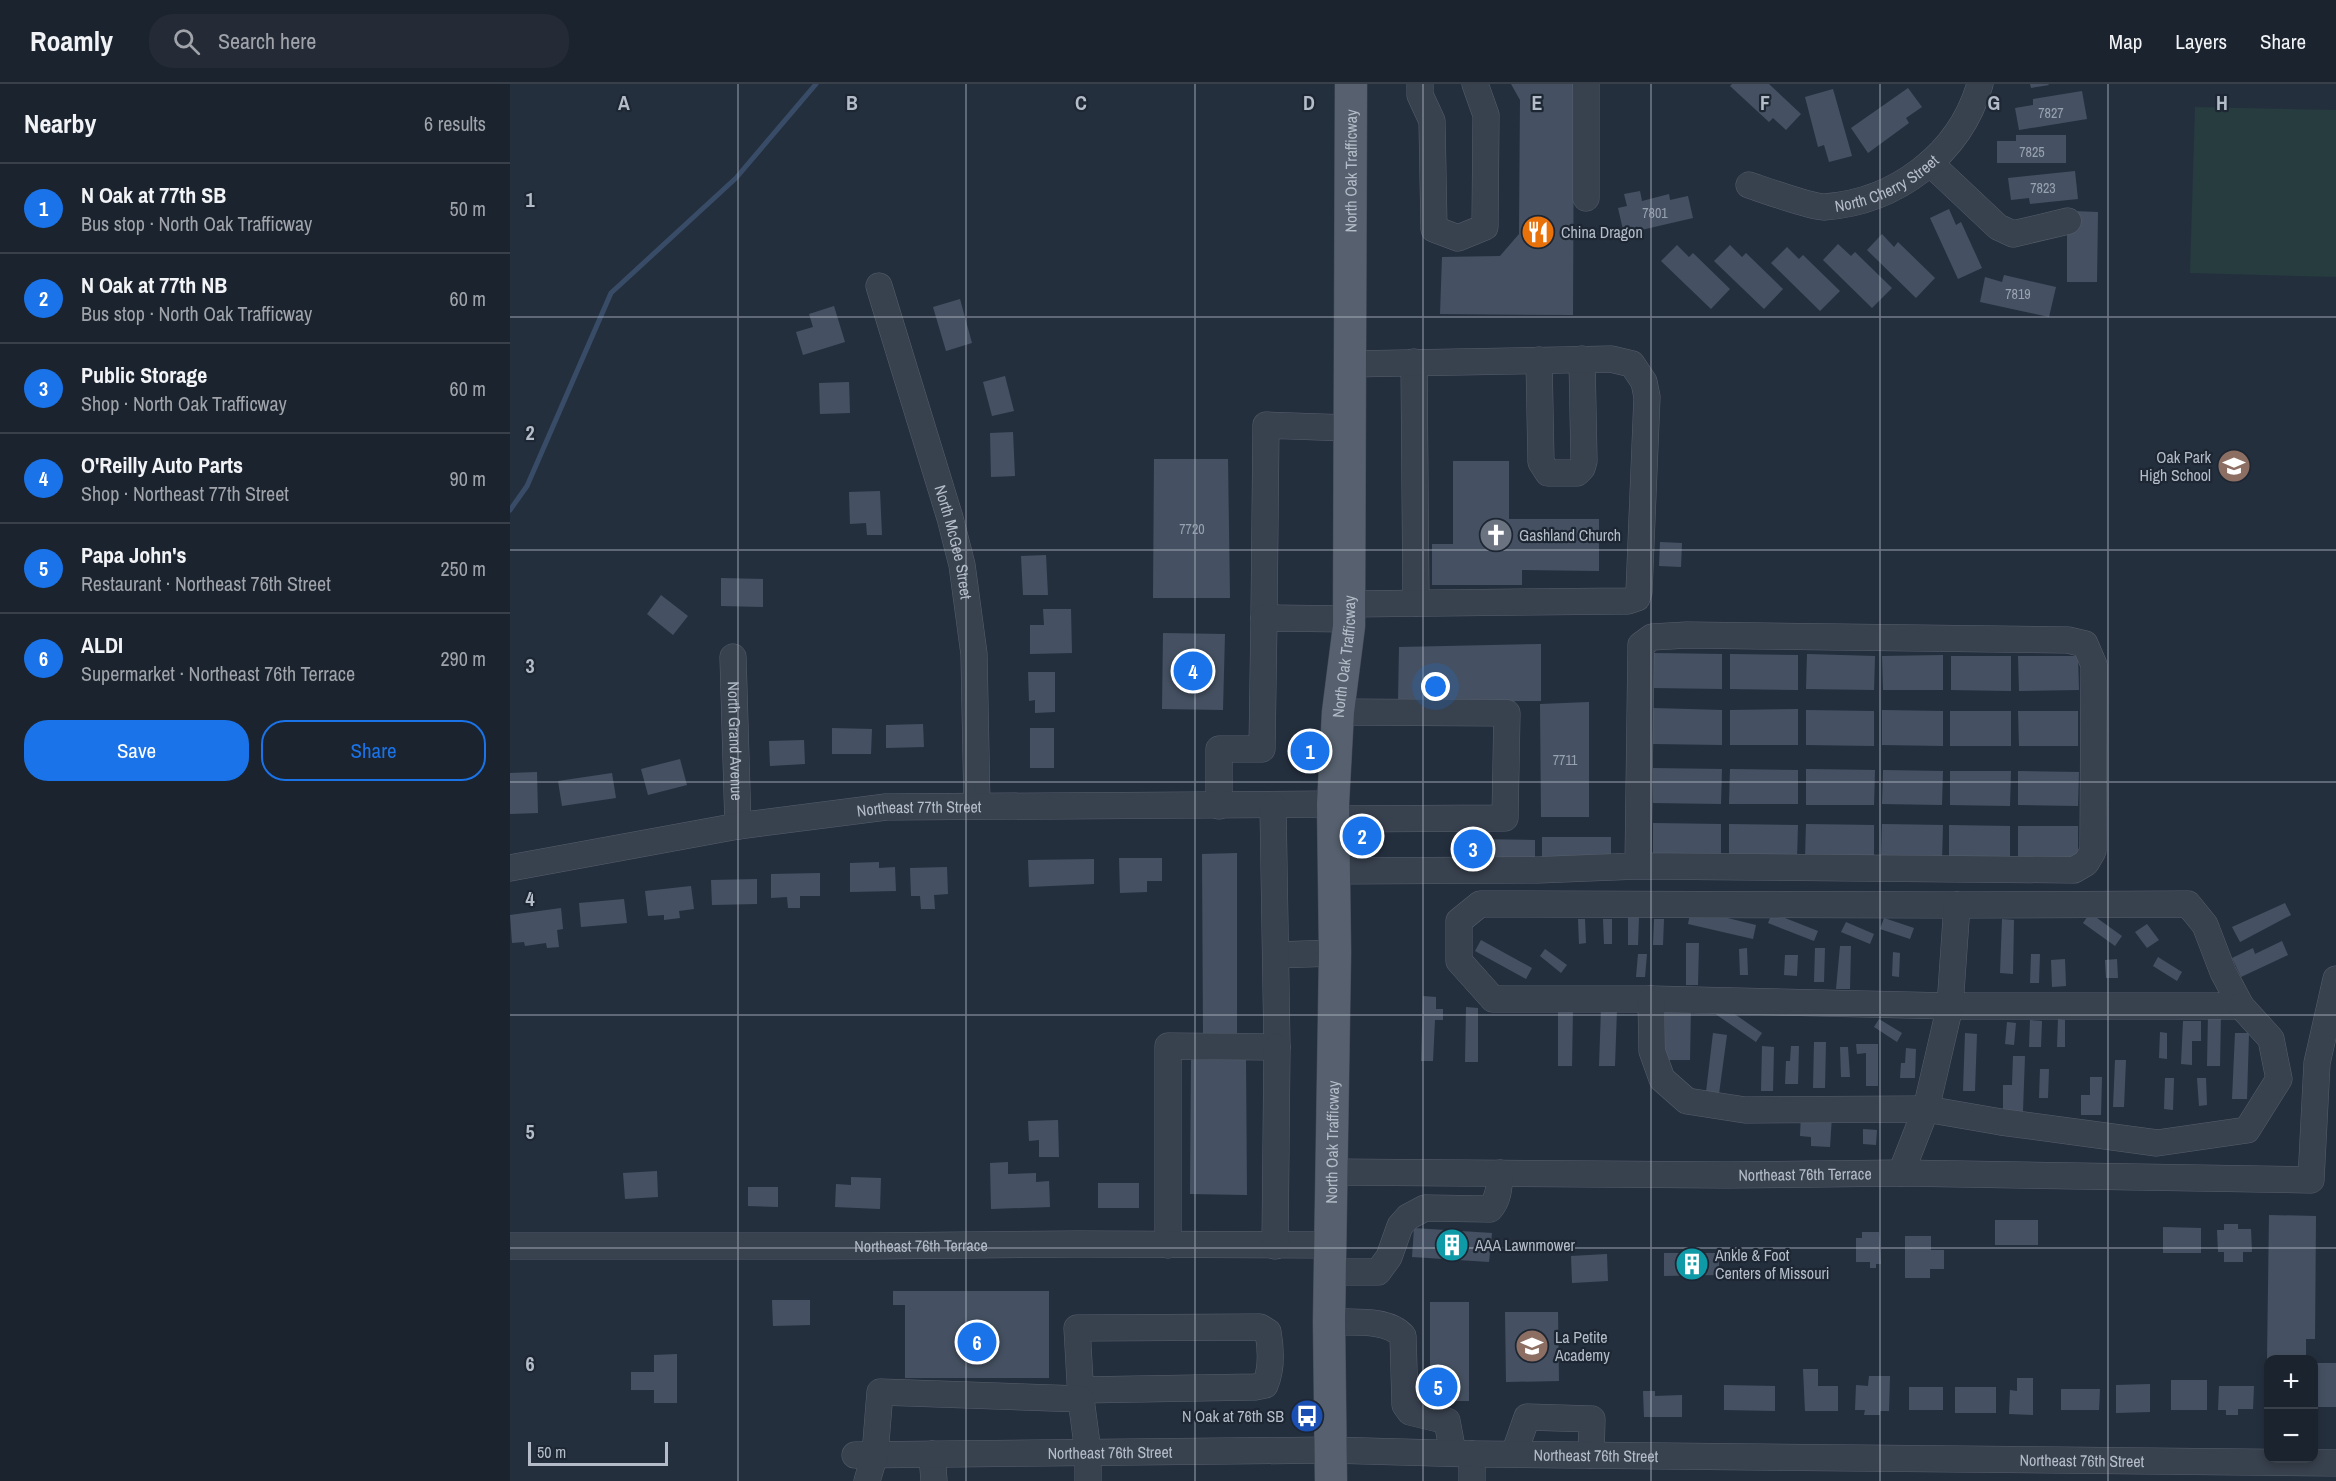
<!DOCTYPE html>
<meta charset="utf-8">
<style>
body{margin:0;font-family:"Archivo Narrow",sans-serif;background:#242b36;color:#f1f3f6}
.controls{position:absolute;right:18px;bottom:18px;display:grid;overflow:hidden;border-radius:12px;box-shadow:0 3px 9px #0003}
.controls button{width:54px;height:54px;display:grid;place-items:center;padding:0;border:0;border-bottom:2px solid #39404a;background:#1b232e;color:#f1f3f6;font:30px sans-serif}
.scale{position:absolute;left:18px;bottom:15px;width:140px;box-sizing:border-box;padding-left:6px;border:3px solid #b4bcc9;border-top:0;font-size:16px;line-height:21px;white-space:nowrap;color:#b4bcc9;-webkit-text-stroke:4px #1d2633;paint-order:stroke}
.you{position:absolute;left:926px;top:603px;width:21px;height:21px;margin:-15px;border:4px solid #fff;border-radius:50%;background:#1a73e8;box-shadow:0 0 0 9px #1a73e833}
.badge{display:grid;place-items:center;width:39px;height:39px;border-radius:50%;background:#1a73e8;color:#fff;font-size:20px;font-weight:700}
.pin{position:absolute;translate:-50% -50%;border:3px solid #fff;box-shadow:0 2px 6px #0006}
.list{margin:0;padding:0;list-style:none}
h2{display:flex;justify-content:space-between;align-items:center;height:78px;margin:0;padding:0 24px;font-size:26px}
h2 small{font-size:20px;font-weight:400;color:#a0a4aa}
.list li{display:grid;grid-template-columns:39px 1fr auto;gap:18px;align-items:center;box-sizing:border-box;height:90px;padding:0 24px;border-top:2px solid #39404a}
.list b{display:block;font-size:22px;white-space:nowrap}
.list p{margin:0;font-size:20px;white-space:nowrap;color:#a0a4aa}
.list em{font-size:20px;font-style:normal;color:#a0a4aa}
.actions{display:flex;gap:12px;padding:18px 24px}
.actions a{flex:1;padding:14px 0;border:2px solid #1a73e8;border-radius:24px;text-align:center;font-size:21px;color:#1a73e8}
.actions .main{background:#1a73e8;color:#fff}
.icon{flex:none;width:33px;height:33px;fill:none;stroke:currentColor;stroke-width:2;stroke-linecap:round;stroke-linejoin:round}
.map{position:relative;flex:none;width:1826px;height:1397px;overflow:hidden}
header{display:flex;align-items:center;gap:36px;box-sizing:border-box;height:84px;padding:0 30px;background:#1b232e;border-bottom:2px solid #39404a}
header strong{font-size:28px}
nav{display:flex;gap:33px;margin-inline-start:auto;font-size:21px}
.search{width:420px;height:54px;background:#242b36;display:flex;align-items:center;gap:15px;box-sizing:border-box;padding:0 21px;border-radius:24px;color:#a0a4aa;font-size:22px}
main{display:flex}
aside{flex:1;background:#1b232e}
.map>svg:first-child{display:block}
.green{fill:#263c3f}
.lines{fill:none;stroke-linecap:round;stroke-linejoin:round}
.stream{stroke:#394c67;stroke-width:5}
.building{fill:#455162}
.minor-casing{stroke:#565f6c;stroke-width:27}
.major-casing{stroke:#414a57;stroke-width:33}
.minor{stroke:#38414e;stroke-width:26}
.major{stroke:#56606e;stroke-width:32}
.grid{fill:none;stroke:#b4bcc9;stroke-width:1.5;stroke-opacity:0.55}
.labels{text-anchor:middle;stroke-width:4.5;stroke-linejoin:round;paint-order:stroke}
.number-label{font-size:14px;fill:#98a1af}
.street-label{font-size:16px;fill:#b4bcc9;stroke:#1d2633}
.poi-label{font-size:16px;fill:#b4bcc9;stroke:#1d2633;text-anchor:start}
.grid-label{font-size:20px;text-anchor:middle;font-weight:bold;fill:#b4bcc9;stroke:#1d2633;stroke-width:4.5;stroke-linejoin:round;paint-order:stroke}
</style>
<header>
<strong>Roamly</strong>
<div class="search"><svg class="icon" aria-label="search" viewBox="0 0 24 24"><circle cx="10" cy="10" r="6"/><path d="M15 15l6 6"/></svg>Search here</div>
<nav><a>Map</a><a>Layers</a><a>Share</a></nav>
</header>
<main>
<aside>
<h2>Nearby<small>6 results</small></h2>
<ul class="list">
<li><span class="badge">1</span><div><b>N Oak at 77th SB</b><p>Bus stop · North Oak Trafficway</p></div><em>50 m</em></li>
<li><span class="badge">2</span><div><b>N Oak at 77th NB</b><p>Bus stop · North Oak Trafficway</p></div><em>60 m</em></li>
<li><span class="badge">3</span><div><b>Public Storage</b><p>Shop · North Oak Trafficway</p></div><em>60 m</em></li>
<li><span class="badge">4</span><div><b>O'Reilly Auto Parts</b><p>Shop · Northeast 77th Street</p></div><em>90 m</em></li>
<li><span class="badge">5</span><div><b>Papa John's</b><p>Restaurant · Northeast 76th Street</p></div><em>250 m</em></li>
<li><span class="badge">6</span><div><b>ALDI</b><p>Supermarket · Northeast 76th Terrace</p></div><em>290 m</em></li>
</ul>
<div class="actions"><a class="main">Save</a><a>Share</a></div>
</aside>
<div class="map">
<svg width="1826" height="1397" viewBox="0 0 1826 1397">
<rect width="100%" height="100%" fill="#242f3e"/>
<!-- green -->
<path class="green" d="M1685,23L1826,26V193L1680,189Z"/>
<g class="lines">
<!-- stream -->
<path class="stream" d="M0,426L17,402L101,209L226,94L306,0"/>
</g>
<!-- building -->
<path class="building" d="M1001,0H1064L1063,231L930,230L932,173L990,172L1009,150L1010,16Z
M1222,0H1259L1291,30L1276,46L1263,34L1259,38L1220,2Z
M1520,0H1538L1539,1L1521,4Z
M1398,4L1412,23L1396,34L1399,39L1358,69L1341,44Z
M1323,5L1342,72L1319,78L1314,61L1308,63L1295,13Z
M1572,7L1577,35L1509,46L1505,24L1523,21V15Z
M1506,51H1556V79H1487V57H1506Z
M1565,87L1568,115L1520,120L1519,114L1501,116L1498,94Z
M1130,107L1132,117L1159,110L1160,116L1178,112L1183,134L1114,150L1108,124L1117,122L1114,110Z
M1439,125L1446,141L1451,138L1472,184L1448,195L1420,134Z
M1563,127L1588,128L1587,198H1557V146Z
M1372,150L1384,163L1388,158L1425,194L1406,214L1357,166Z
M1328,160L1341,172L1345,168L1382,204L1362,224L1313,176Z
M1167,161L1179,173L1183,169L1220,205L1201,225L1151,177Z
M1220,161L1232,173L1236,169L1273,205L1254,225L1204,177Z
M1277,163L1289,175L1293,171L1330,207L1310,227L1261,179Z
M1494,191L1546,203L1539,233L1470,218L1475,193L1492,198Z
M450,215L462,259L436,267L423,223Z
M324,222L335,258L293,271L286,248L303,243L299,230Z
M495,292L504,327L482,332L473,298Z
M339,298L340,329L310,330L309,299Z
M503,348L505,392L481,393L480,349Z
M644,375H718L720,514H643Z
M943,377H999V435H1089V487L1012,486V501H922V460H943Z
M370,407L372,451H357L356,439L340,440L339,408Z
M1150,458L1172,459L1171,483L1149,482Z
M536,471L538,511H513L511,472Z
M211,494L253,495V523L211,522Z
M151,511L178,532L163,551L137,530Z
M533,525H561L562,569L520,570V541H534Z
M653,549L715,550L713,626L652,625Z
M1031,560V617L888,618L889,563Z
M1144,569L1212,570V605L1143,604Z
M1220,570L1288,571V606L1220,605Z
M1297,570L1365,572L1364,606L1296,605Z
M1433,571V606H1373L1372,572Z
M1441,572H1501V607L1441,606Z
M1508,572H1568L1569,606L1509,607Z
M518,588H545V628L525,629V616L519,617Z
M1079,618V733H1031L1030,620Z
M1143,624L1212,626V661L1143,660Z
M1288,625V661H1220V626Z
M1296,626L1364,627V662L1296,661Z
M1372,626L1433,627V662L1372,661Z
M1440,627H1501V662H1440Z
M1508,627H1568V662H1509Z
M413,640L414,663L376,664V641Z
M322,644L362,645L361,670H322Z
M520,644H544V684H520Z
M294,656L295,680L260,682L259,657Z
M170,675L177,701L138,711L131,685Z
M1143,684L1212,685L1211,720L1143,719Z
M1220,685L1288,686V720H1219Z
M1296,685L1365,686L1364,721H1296Z
M1373,686L1433,687L1432,721L1372,720Z
M1440,687H1501L1500,722L1440,721Z
M1508,687L1569,688L1568,722L1508,721Z
M27,688L28,729L0,730V689Z
M102,689L106,714L52,722L48,697Z
M1143,739L1211,740V775L1143,774Z
M1219,740L1288,741L1287,776L1219,775Z
M1296,740L1364,741V776L1295,775Z
M1372,740L1433,741L1432,777L1371,776Z
M1439,741L1500,742V777L1439,776Z
M1508,742H1568V777H1508Z
M1032,753H1101V774H1032Z
M956,755L1025,756V773H956Z
M727,769V949H693L692,770Z
M609,774H652V797H637V808L610,809Z
M584,775V800L519,803L518,776Z
M369,778V784L385,783L386,807L340,808V779Z
M437,783L438,810L424,811L425,825H411L410,812H401L400,784Z
M310,789V812H290V824H278L277,813L261,814V790Z
M247,795V820L202,821L201,796Z
M181,802L184,825L169,827L170,834L154,836V831L138,832L135,807Z
M114,815L117,839L71,843L69,819Z
M1775,819L1781,831L1730,858L1722,843Z
M51,824L53,845L47,846L49,863L37,864L36,859L15,862L14,858L2,859L0,831Z
M1181,825L1246,841L1243,855L1178,840Z
M1262,829L1308,847L1304,857L1258,839Z
M1580,829L1612,852L1605,862L1573,839Z
M1118,833H1129L1128,861H1118Z
M1374,834L1404,844L1400,855L1370,845Z
M1068,835H1075L1076,859L1069,860Z
M1093,835H1102V860H1094Z
M1144,835H1154L1153,861H1143Z
M1492,835L1504,836L1503,890L1490,889Z
M1336,838L1364,850L1360,860L1331,848Z
M1637,840L1649,856L1637,864L1625,848Z
M971,856L1022,884L1016,895L965,867Z
M1772,857L1778,871L1731,893L1722,874L1743,864L1745,870Z
M1176,859H1189L1188,901H1176Z
M1330,862H1341L1340,905H1326Z
M1237,864L1238,891H1230L1229,865Z
M1305,864H1315L1314,898H1304Z
M1035,865L1057,881L1051,889L1030,872Z
M1383,868L1390,869L1389,893L1382,892Z
M1128,870H1137L1135,893H1126Z
M1521,870H1530L1529,899H1520Z
M1275,871H1288L1287,892L1274,891Z
M1648,873L1672,888L1667,897L1643,882Z
M1555,875L1556,902L1542,903L1541,876Z
M1607,875L1608,894H1596L1595,876Z
M913,912L926,913V925H933V936H925L923,977H911Z
M1210,920L1252,949L1246,958L1204,929Z
M1155,921L1181,922L1180,976H1153Z
M956,923L968,924V978H955Z
M1048,924H1063L1062,982H1048Z
M1091,925H1107L1105,982H1089Z
M1698,930H1711L1710,982H1697Z
M1369,935L1392,949L1387,958L1364,943Z
M1548,935L1555,936V963H1547Z
M1520,936L1532,937L1531,963H1519Z
M1673,937H1691V957H1682V981L1671,980Z
M1497,938L1506,939L1504,961L1495,960Z
M1650,948L1657,949V975L1649,974Z
M1203,949L1217,951L1209,1010L1196,1008Z
M1455,949L1467,950L1465,1007H1453Z
M1725,949H1739L1737,1015H1722Z
M1304,958H1316L1315,1004H1303Z
M1346,960H1368V1002H1356V969L1347,970Z
M1252,962L1264,963L1263,1007H1251Z
M1281,962H1289L1288,1000H1275L1276,977H1280Z
M1330,963H1338L1340,993H1331Z
M1396,964L1406,965L1405,994H1390L1391,979H1395Z
M1503,972H1515L1513,1027H1493V1001H1502Z
M681,976H736L737,1111L680,1110Z
M1605,976H1616L1614,1023H1603Z
M1530,985H1539L1538,1014H1529Z
M1580,993H1592L1591,1031H1571V1011H1580Z
M1655,994H1664L1663,1026L1654,1025Z
M1687,994H1696L1697,1021L1689,1022Z
M1291,1030L1322,1032L1320,1063L1301,1062V1053L1290,1052Z
M548,1036L549,1073H529V1056L519,1057L518,1037Z
M1353,1045L1367,1046L1366,1061L1353,1060Z
M498,1078V1090L526,1089V1098L539,1097L540,1123L481,1125L480,1079Z
M147,1087L148,1113L115,1115L113,1089Z
M341,1093L371,1094L370,1125L325,1123L326,1100L341,1101Z
M588,1099H629V1124H588Z
M238,1103H268V1123L238,1122Z
M1759,1131L1806,1132L1805,1255H1796V1276H1757Z
M1485,1136H1528V1161H1485Z
M1714,1140H1728V1145H1741L1742,1168H1733V1178H1714V1168H1708L1707,1146H1714Z
M1653,1143L1691,1144V1169H1653Z
M904,1144L982,1149L979,1178L902,1173Z
M1352,1148H1369L1371,1180H1366V1184H1360V1178H1346V1154H1352Z
M1395,1152H1421V1166H1434V1185H1420V1194H1395Z
M1154,1169H1209V1191L1154,1192Z
M1097,1170L1098,1197L1062,1199L1061,1172Z
M383,1207H539V1294H395V1221H383Z
M262,1216H300V1241L263,1242Z
M920,1218H959V1317H920Z
M995,1228H1048L1049,1297L996,1298Z
M167,1270V1319H144V1306H121V1288H144V1271Z
M1804,1279H1826V1323H1804Z
M1293,1285H1308V1302H1328V1327H1295Z
M1359,1292H1380L1379,1327H1370V1331H1354L1355,1326H1345L1346,1301L1358,1302Z
M1507,1294H1523V1331L1499,1330L1500,1306L1507,1307Z
M1661,1296H1697V1326H1661Z
M1640,1300V1328L1606,1329V1301Z
M1214,1301L1265,1302V1327L1214,1326Z
M1709,1302H1744L1743,1325H1728V1331H1716V1326H1708Z
M1399,1303H1433V1326H1399Z
M1445,1303H1486V1329H1445Z
M1551,1305H1590L1589,1326H1551Z
M1133,1307H1145V1312L1172,1311V1333H1134Z"/>
<g class="lines">
<!-- minor casing -->
<g class="minor-casing">
<g id="minor">
<path d="M910,0V11L922,37L924,145L948,154L975,143L976,31L965,0"/>
<path d="M1076,0V114"/>
<path d="M1420,79L1488,143L1503,150L1558,137"/>
<path id="s1" d="M1239,101C1254,106 1301,123 1314,123C1386,118 1450,70 1470,0"/>
<path id="s2" d="M369,202L440,434L452,481L464,570L467,722"/>
<path d="M1029,276L1031,378L1038,389H1067L1072,384L1074,377L1072,275"/>
<path d="M904,278L906,519"/>
<path d="M839,520L1118,517L1127,514L1129,508L1137,313L1134,298L1122,280L1101,275L840,280"/>
<path d="M754,534L756,341L839,344"/>
<path id="s3" d="M223,573L228,742"/>
<path d="M709,722V665H752L754,534L839,535"/>
<path d="M823,735L995,734L997,629L828,628"/>
<path id="s4" d="M0,784L228,742L376,723L823,720"/>
<path d="M823,787L1028,786L1128,782L1564,786L1576,779L1583,767L1584,581L1575,560L1558,556L1177,551L1142,553L1131,561L1128,782"/>
<path d="M970,820L1447,821L1678,820L1695,841L1713,888L1731,922H1440L1141,915H983L949,877V837Z"/>
<path d="M766,871L825,869"/>
<path d="M1141,915L1142,967L1152,995L1177,1017L1235,1026L1416,1025L1491,1038L1647,1059L1737,1046L1769,995L1761,955L1731,922"/>
<path id="s5" d="M821,1088L1218,1091L1391,1089L1801,1096L1807,979L1826,895"/>
<path d="M1391,1089L1416,1025L1440,922L1447,821"/>
<path d="M658,1161V962L767,963L763,722"/>
<path id="s6" d="M0,1162H358L568,1160L821,1161"/>
<path d="M765,1162L767,963"/>
<path d="M820,1188H868L879,1173L890,1142L898,1133L915,1124L980,1125C989,1115 989,1102 990,1089"/>
<path d="M819,1238C841,1239 877,1234 893,1252L895,1321L900,1328L937,1337L943,1369"/>
<path d="M571,1306L745,1303L755,1301C762,1285 761,1265 758,1248L750,1243L567,1244L571,1315"/>
<path d="M422,1370L424,1397"/>
<path d="M962,1370V1397"/>
<path d="M1004,1370L1017,1333L1082,1335L1081,1371"/>
<path id="s7" d="M345,1371L820,1366L962,1370L1826,1379"/>
<path d="M357,1397L365,1370L370,1308L571,1315L578,1368V1397"/>
</g>
</g>
<!-- major casing -->
<g class="major-casing">
<g id="major">
<path id="s8" d="M821,1397L819,1238L825,869L823,720L828,628L839,542L841,0"/>
</g>
</g>
<!-- minor -->
<use href="#minor" class="minor"/>
<!-- major -->
<use href="#major" class="major"/>
</g>
<!-- grid -->
<path class="grid" d="M228,0V1397M456,0V1397M685,0V1397M913,0V1397M1141,0V1397M1370,0V1397M1598,0V1397M0,233H1826M0,466H1826M0,698H1826M0,931H1826M0,1164H1826"/>
<!-- icons -->
<defs>
<g id="restaurant-disc" transform="scale(1.725)"><circle r="9.5" fill="#e8710a" stroke="#1d2633"/><path d="M-5-6h1v4h1v-4h1v4h1v-4h1v5L-1.5 .5V6h-2V.5L-5-1ZM5-6V6H3V1.5H1.5Q1.5-4 5-6Z" fill="#fff"/></g>
<g id="school-disc" transform="scale(1.725)"><circle r="9.5" fill="#8d6e63" stroke="#1d2633"/><path d="M0-5L7-2L0 1L-7-2ZM-4 1L0 2.5L4 1V4Q0 6-4 4Z" fill="#fff"/></g>
<g id="church-disc" transform="scale(1.725)"><circle r="9.5" fill="#6b7280" stroke="#1d2633"/><path d="M-1.2-6h2.4v3.5h3.3v2.4h-3.3V6h-2.4V-.1h-3.3v-2.4h3.3Z" fill="#fff"/></g>
<g id="building-disc" transform="scale(1.725)"><circle r="9.5" fill="#0f9aa8" stroke="#1d2633"/><path d="M-4-6H4V6H1V3H-1V6H-4ZM-2.5-4.3h1.7v1.8h-1.7ZM.8-4.3h1.7v1.8H.8ZM-2.5-1h1.7V.8h-1.7ZM.8-1h1.7V.8H.8Z" fill="#fff"/></g>
<g id="bus-disc" transform="scale(1.725)"><circle r="9.5" fill="#1a4fb4" stroke="#1d2633"/><path d="M-5-6H5V4H4V6H2V4H-2V6H-4V4H-5ZM-3.5-4V0h7V-4ZM-3.5 1.2v1.5H-2V1.2ZM2 1.2v1.5H3.5V1.2Z" fill="#fff"/></g>
</defs>
<g fill-rule="evenodd">
<use href="#restaurant-disc" x="1028" y="148"/>
<use href="#school-disc" x="1724" y="382"/>
<use href="#church-disc" x="986" y="451"/>
<use href="#building-disc" x="942" y="1161"/>
<use href="#building-disc" x="1182" y="1180"/>
<use href="#school-disc" x="1022" y="1262"/>
<use href="#bus-disc" x="797" y="1332"/>
</g>
<g class="labels">
<!-- number labels -->
<g class="number-label">
<text x="1541" y="34">7827</text>
<text x="1522" y="73">7825</text>
<text x="1533" y="109">7823</text>
<text x="1145" y="134">7801</text>
<text x="1508" y="215">7819</text>
<text x="682" y="450">7720</text>
<text x="1055" y="681">7711</text>
</g>
<!-- street labels -->
<g class="street-label">
<text dy="6" stroke="none"><textPath href="#s8" startOffset="1311">North Oak Trafficway</textPath></text>
<text dy="6" stroke="none"><textPath href="#s1" startOffset="146">North Cherry Street</textPath></text>
<text dy="6" stroke="none"><textPath href="#s2" startOffset="267">North McGee Street</textPath></text>
<text dy="6" stroke="none"><textPath href="#s8" startOffset="825">North Oak Trafficway</textPath></text>
<text dy="6" stroke="none"><textPath href="#s3" startOffset="84">North Grand Avenue</textPath></text>
<text dy="6" stroke="none"><textPath href="#s4" startOffset="414">Northeast 77th Street</textPath></text>
<text dy="6" stroke="none"><textPath href="#s8" startOffset="339">North Oak Trafficway</textPath></text>
<text dy="6" stroke="none"><textPath href="#s5" startOffset="474">Northeast 76th Terrace</textPath></text>
<text dy="6" stroke="none"><textPath href="#s6" startOffset="411">Northeast 76th Terrace</textPath></text>
<text dy="6" stroke="none"><textPath href="#s7" startOffset="255">Northeast 76th Street</textPath></text>
<text dy="6" stroke="none"><textPath href="#s7" startOffset="741">Northeast 76th Street</textPath></text>
<text dy="6" stroke="none"><textPath href="#s7" startOffset="1227">Northeast 76th Street</textPath></text>
</g>
<!-- poi labels -->
<g class="poi-label">
<text x="1051" y="154">China Dragon</text>
<text x="1701" y="379" text-anchor="end">Oak Park<tspan x="1701" dy="18">High School</tspan></text>
<text x="1009" y="457">Gashland Church</text>
<text x="965" y="1167">AAA Lawnmower</text>
<text x="1205" y="1177">Ankle &amp; Foot<tspan x="1205" dy="18">Centers of Missouri</tspan></text>
<text x="1045" y="1259">La Petite<tspan x="1045" dy="18">Academy</tspan></text>
<text x="774" y="1338" text-anchor="end">N Oak at 76th SB</text>
</g>
</g>
<g class="grid-label">
<text x="114" y="26">A</text>
<text x="342" y="26">B</text>
<text x="571" y="26">C</text>
<text x="799" y="26">D</text>
<text x="1027" y="26">E</text>
<text x="1255" y="26">F</text>
<text x="1484" y="26">G</text>
<text x="1712" y="26">H</text>
<text x="20" y="123">1</text>
<text x="20" y="356">2</text>
<text x="20" y="589">3</text>
<text x="20" y="822">4</text>
<text x="20" y="1055">5</text>
<text x="20" y="1287">6</text>
</g>
</svg>
<div class="controls">
<button>+</button>
<button>−</button>
</div>
<div class="scale">50 m</div>
<div class="you"></div>
<div class="pin badge" style="left:800px;top:667px">1</div>
<div class="pin badge" style="left:852px;top:752px">2</div>
<div class="pin badge" style="left:963px;top:765px">3</div>
<div class="pin badge" style="left:683px;top:587px">4</div>
<div class="pin badge" style="left:928px;top:1303px">5</div>
<div class="pin badge" style="left:467px;top:1258px">6</div>
</div>
</main>
